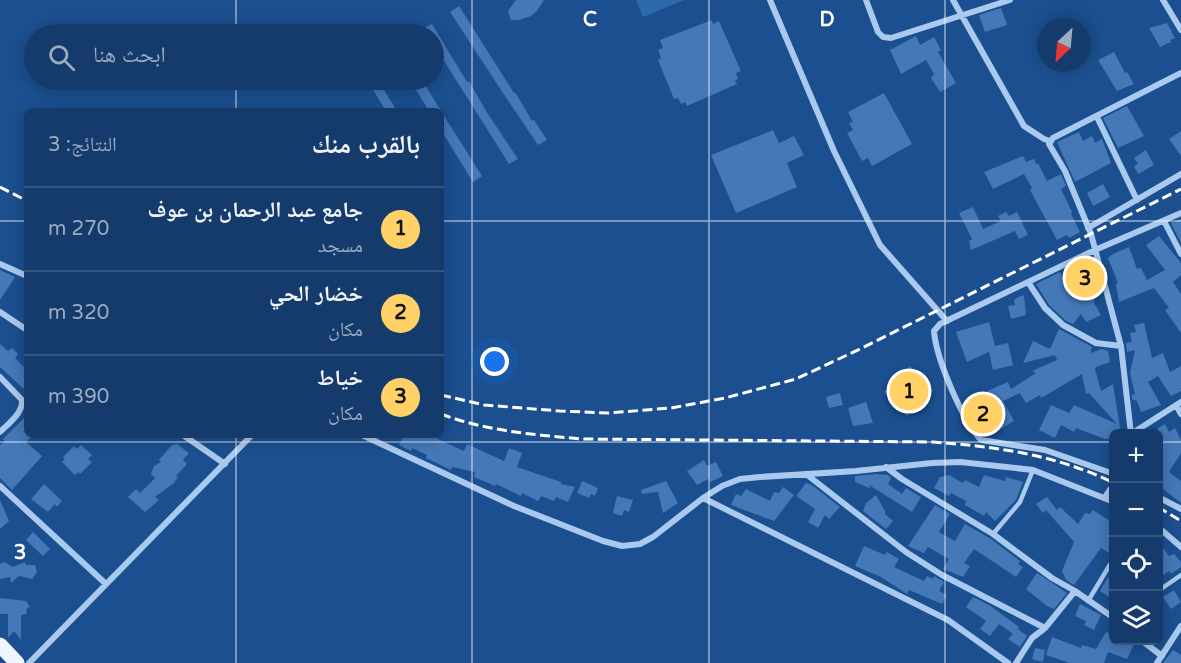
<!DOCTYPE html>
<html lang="ar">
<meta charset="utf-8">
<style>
body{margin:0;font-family:"Varela Round","Noto Naskh Arabic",sans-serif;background:#214673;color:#f1f3f6;direction:rtl}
.controls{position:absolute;right:18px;bottom:18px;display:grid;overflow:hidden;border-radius:9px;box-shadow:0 3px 15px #0003}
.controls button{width:54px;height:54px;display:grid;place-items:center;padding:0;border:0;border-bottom:2px solid #33557e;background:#143b6b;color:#f1f3f6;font:30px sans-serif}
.compass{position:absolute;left:1037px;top:18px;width:54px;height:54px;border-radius:50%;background:#143b6b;box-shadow:0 3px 15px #0003;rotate:206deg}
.you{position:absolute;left:495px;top:362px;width:21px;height:21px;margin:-15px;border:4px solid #fff;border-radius:50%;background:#1a73e8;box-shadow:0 0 0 9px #1a73e833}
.badge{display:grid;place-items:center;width:39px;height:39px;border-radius:50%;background:#ffd166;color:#111;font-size:20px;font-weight:700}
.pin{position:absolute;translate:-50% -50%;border:3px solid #fff;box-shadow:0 2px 6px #0006}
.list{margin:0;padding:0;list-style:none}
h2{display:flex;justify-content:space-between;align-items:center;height:78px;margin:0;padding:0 24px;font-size:26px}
h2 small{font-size:20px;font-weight:400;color:#9dadc1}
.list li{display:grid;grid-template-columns:39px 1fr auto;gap:18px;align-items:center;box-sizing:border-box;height:84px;padding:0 24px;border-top:2px solid #33557e}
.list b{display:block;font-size:22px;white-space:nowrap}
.list p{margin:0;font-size:20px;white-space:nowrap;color:#9dadc1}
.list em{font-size:20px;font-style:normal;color:#9dadc1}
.icon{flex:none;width:33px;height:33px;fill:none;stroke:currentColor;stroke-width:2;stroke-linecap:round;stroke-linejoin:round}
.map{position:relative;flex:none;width:1181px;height:663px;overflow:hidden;direction:ltr}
.search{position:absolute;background:#143b6b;box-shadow:0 3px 15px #0003;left:24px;top:24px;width:420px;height:66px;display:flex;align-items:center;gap:15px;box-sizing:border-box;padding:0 21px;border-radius:33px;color:#9dadc1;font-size:22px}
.panel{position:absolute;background:#143b6b;box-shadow:0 3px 15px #0003;left:24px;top:108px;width:420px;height:330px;border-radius:9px;direction:rtl}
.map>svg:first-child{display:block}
.garden{fill:#2e69ad}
.building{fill:#4478b7}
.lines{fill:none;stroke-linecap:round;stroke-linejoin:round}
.lane{stroke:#a9c9ee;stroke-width:4.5}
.street{stroke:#a9c9ee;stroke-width:6}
.primary{stroke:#f0f6ff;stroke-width:15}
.rail{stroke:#fff;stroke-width:3;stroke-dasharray:10 4.5;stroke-linecap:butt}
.grid{fill:none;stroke:#fff;stroke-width:1.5;stroke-opacity:0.55}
.grid-label{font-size:20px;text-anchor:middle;font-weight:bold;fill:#fff;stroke:#1b4f8f;stroke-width:5;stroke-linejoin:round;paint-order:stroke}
</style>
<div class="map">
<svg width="1181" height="663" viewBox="0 0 1181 663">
<rect width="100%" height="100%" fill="#1b4f8f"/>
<!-- garden -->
<path class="garden" d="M636,0H684L643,17Z"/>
<!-- building -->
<path class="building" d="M516,0H544L537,11L531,16L519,20H511L508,11Z
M459,6L514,93L515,92L532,121L534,120L547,140L538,145L501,90L450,12Z
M1001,8L1007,25L985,32L979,15Z
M712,20L713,24L719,21L741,71L736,73L738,79L735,80L737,84L687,106L685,102L681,104L678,98L674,99L658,60L661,58L658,50L663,48L660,40Z
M1167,23L1175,38L1170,40L1171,42L1160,47L1149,28Z
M432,24L467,82L469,81L486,111L518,159L509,164L434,45V34H426L423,29Z
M916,36L920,45L934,37L941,50L938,52L956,83L940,92L931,78L934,74L926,60L901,74L890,50Z
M1114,52L1125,73L1127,72L1134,84L1117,91L1098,60Z
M367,80H378L395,108L386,111Z
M410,80H422L441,111H429Z
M884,93L912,144L872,166L868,158L862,161L847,133L853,130L849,123L853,122L848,112Z
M1127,106L1144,136L1118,148L1103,118Z
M441,111L482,176L473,182L441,130Z
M773,130L779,143L794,136L804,155L787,163L797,187L736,213L711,155Z
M1181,131V156L1169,139Z
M1079,132L1083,141L1092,136L1095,143L1102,139L1111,163L1075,182L1057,142Z
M1146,150L1154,165L1138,174L1134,166L1138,164L1134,158Z
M1023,156L1026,162L1034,159L1036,164L1038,163L1047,181L1061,174L1066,186L1061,189L1072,212L1071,214L1080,232L1069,238L1067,235L1057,240L1030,190L1032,188L1024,174L993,189L984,172Z
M1103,184L1110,197L1093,206L1087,193Z
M973,207L983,229L1001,221L998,216L1006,212L1009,216L1017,212L1028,235L1019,239L1015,231L971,250L969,241L972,239L959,213Z
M1181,219V243L1171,223Z
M1159,236L1181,263V275L1173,282L1181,294V333L1165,310L1169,308L1154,288L1119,302L1116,284L1118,283L1108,258L1113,254L1129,247L1137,269L1141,268L1147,280L1165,270L1146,245Z
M0,270L15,277L0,300Z
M1087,271L1089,281L1084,282L1095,299L1094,303L1101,315L1086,322L1081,314L1073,324L1066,321L1049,305L1036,284L1060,272L1066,282L1072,275L1075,278Z
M1024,295L1026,315L1011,319L1008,306L1015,305L1014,300L1018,297Z
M989,322L995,346L1008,343L1013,365L993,370L989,352L967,362L956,332Z
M1144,323L1152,358L1163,353L1170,372L1181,366V391L1171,396L1158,376L1148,382L1161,405L1141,412L1137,401L1132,399V395L1135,394L1130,373L1135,350L1127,352L1126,343L1132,342L1130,333L1136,332L1134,325Z
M1059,329L1092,347L1090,353L1102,349L1108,351L1110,362L1096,367L1095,369L1101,391L1113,384L1121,434H1113V438L1105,439L1076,428L1074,432L1061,425L1055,438L1039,430L1051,405L1069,413L1074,405L1117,424L1089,393L1086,394L1082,374L1041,398L1040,395L1026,403L1020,393L1003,401L1014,421L991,435L980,424L978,415L994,406L987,391L1008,382L1011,389L1036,373L1032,371L1057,360L1055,355L1023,363L1033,341L1050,349Z
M0,344L8,351L12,348L18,354L15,358L27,370V392L0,367Z
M910,366L933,390L907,416L884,392Z
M840,393L843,405L829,408L826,397Z
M866,402L873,423L853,426L848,408Z
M27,415V435H33L26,442L42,456L12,490L0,478V445L5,441L3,439Z
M1165,424L1169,432L1175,428L1181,440V453L1169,472L1181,481V503L1158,485V428Z
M404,435H429L464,451L467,444L504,461L509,448L522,453L517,467L561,482V484L575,487L568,502L556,497L554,501L541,496L538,501L522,493L521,496L496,484L495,486L474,477L475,472L452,467L451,470L426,458L427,455L412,448L411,451L399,445Z
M177,444L189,453L183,460L187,464L176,476L178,477L174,483L155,497L159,500L145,512L128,497L136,489L140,493L155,478L151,474L154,466L161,462L159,460L172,445Z
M81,445L92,455L88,459L92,462L80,474L78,472L75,475L62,462L65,459L63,457L74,446L77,449Z
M704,460L707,466L716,462L723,476L710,482L708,479L697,485L687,471Z
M875,474L888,475L891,478L888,484L902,494L906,488L921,497L912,512L869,485L871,489L855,482V476Z
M949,475L963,483L965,480L979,487L984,475L1005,481L1006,477L1023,482L1016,500L995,521L986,512L984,516L965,505L966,501L951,493L949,496L934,488L940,477Z
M582,481L598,488L595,496L591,494L589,498L577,493Z
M666,481L678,503L663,513L658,492L642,494L641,490Z
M806,483L812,485L840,507L829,519L825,515L818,528L808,522L815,509L796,496Z
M44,484L62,501L57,507L55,504L48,512L31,499Z
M783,487L794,495L774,521L731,505L736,494L741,496L746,489L770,501L774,492L779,493Z
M876,495L885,511V514L893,521L886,529L863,511L866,503Z
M617,496L633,500L629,512L624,510L622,516L613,513Z
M1047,497L1057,510L1060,507L1078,524L1085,513L1090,514L1093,510L1113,523V546L1109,553L1101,548L1074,585L1066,580L1062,571L1074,542L1046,510L1043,513L1036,504Z
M0,500L9,521L0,529Z
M935,505L950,514L939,532L955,541L965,524L991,539L1020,561L1018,564L1023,567L1016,577L974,549L964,563L970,566L963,577L943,569L949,559L928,547L924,553L908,546Z
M33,532L50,549L43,556L26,540Z
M1158,541L1169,556L1174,554L1181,562V567L1171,574L1169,571L1158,579Z
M864,546L885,555L887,552L899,559L894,567L924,581L927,576L933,579L934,576L944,582L939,591L947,595L942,604L909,590L907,594L881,577L855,566Z
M4,562L13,567L25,562L26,565H35L37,572L32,579L19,576L11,583L10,577L0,579V564Z
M1037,573L1067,593L1054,609L1047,606L1026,589Z
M1108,577L1113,583V599L1100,591Z
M1174,590L1181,602L1171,609L1163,597Z
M973,597L989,605L1019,627L1018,629L1027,636L1020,647L1008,639L1013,634L999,624L990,636L980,629L986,621L966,607Z
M0,598L26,601L30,607L27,608L26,614L21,615V640L14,631L8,638V614H0Z
M1080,604L1101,615L1094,630L1084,625L1086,621L1075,616Z
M1106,632L1113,635V640H1136L1127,659L1108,652L1104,663H1070L1046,655L1052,637L1081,648L1082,645L1096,649Z
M1035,648L1045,650L1043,662L1032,659Z
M1173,650L1181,655V663H1163Z"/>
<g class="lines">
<!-- lane -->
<path class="lane" d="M993,534L1020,502L1033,470
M1158,591L1181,575
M1088,601L1114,558"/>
<!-- street -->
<path class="street" d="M770,0L834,151L880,245L947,321
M866,0L878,32L883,37L891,38L1010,0
M953,0L1024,126L1044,139L1050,141
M1163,0L1181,30
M1097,117L1137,200
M1164,221L1181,254
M1088,228L1181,174
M0,264L27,276
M1028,282L1045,308L1063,325L1096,343L1121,346
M0,312L27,330
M0,377L22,400C23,413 9,423 0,432
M1176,405L1181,414
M1131,434L1121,346L1091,234L1065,171L1049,144L1053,138L1181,73
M1131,434L1181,402
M183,435L225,464
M362,435L514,506L603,541L622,546L640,544L653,537L703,498L722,486L740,479L760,477L856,471L932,463L960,462L1033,470L1114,502
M886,467L902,479L993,534L1052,578L1075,591L1114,618
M806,474L906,552L942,575L1045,628
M1114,474L1045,450L981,440C962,420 936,358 934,331L940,324L1095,250L1181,213
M0,486L106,584
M1105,497L1114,484
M1158,497L1181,509
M703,498L948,620L1008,663
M1158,527L1181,547
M1141,640L1162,656
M29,663L252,435
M1016,663L1032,638L1045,628L1075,591
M1157,663L1181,626"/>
<!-- primary -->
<path class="primary" d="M0,645L17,663"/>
<!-- rail -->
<path class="rail" d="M0,187L27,201
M441,395L484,405L560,411L608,413L671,408L725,398L796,379L860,349L1181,189
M441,414C486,431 535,435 583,439L933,442C997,447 1054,454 1114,483
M1158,507L1181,521"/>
</g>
<!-- grid -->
<path class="grid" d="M236,0V34M472,0V663M709,0V663M945,0V663M236,80V111M0,221H27M441,221H1181M236,435V663M0,442H1114M1158,442H1181"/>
<g class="grid-label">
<text x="590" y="26">C</text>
<text x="827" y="26">D</text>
<text x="20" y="559">3</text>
</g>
</svg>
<div class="controls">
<button>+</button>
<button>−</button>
<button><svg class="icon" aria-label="locate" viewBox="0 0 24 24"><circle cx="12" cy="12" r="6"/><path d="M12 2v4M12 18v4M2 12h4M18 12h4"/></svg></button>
<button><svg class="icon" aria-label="layers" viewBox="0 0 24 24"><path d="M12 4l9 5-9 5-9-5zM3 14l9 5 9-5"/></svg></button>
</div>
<svg class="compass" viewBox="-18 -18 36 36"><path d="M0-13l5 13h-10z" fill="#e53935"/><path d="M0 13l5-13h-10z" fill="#9dadc1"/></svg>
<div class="you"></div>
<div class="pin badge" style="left:909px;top:391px">1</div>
<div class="pin badge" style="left:983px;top:414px">2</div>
<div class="pin badge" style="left:1085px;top:278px">3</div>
<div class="search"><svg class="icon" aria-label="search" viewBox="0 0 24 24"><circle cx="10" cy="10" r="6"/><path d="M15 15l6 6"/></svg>ابحث هنا</div>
<section class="panel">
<h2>بالقرب منك<small>النتائج: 3</small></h2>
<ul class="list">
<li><span class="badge">1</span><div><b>جامع عبد الرحمان بن عوف</b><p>مسجد</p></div><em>270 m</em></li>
<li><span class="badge">2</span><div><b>خضار الحي</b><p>مكان</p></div><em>320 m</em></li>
<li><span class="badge">3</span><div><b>خياط</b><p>مكان</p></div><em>390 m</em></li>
</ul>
</section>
</div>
